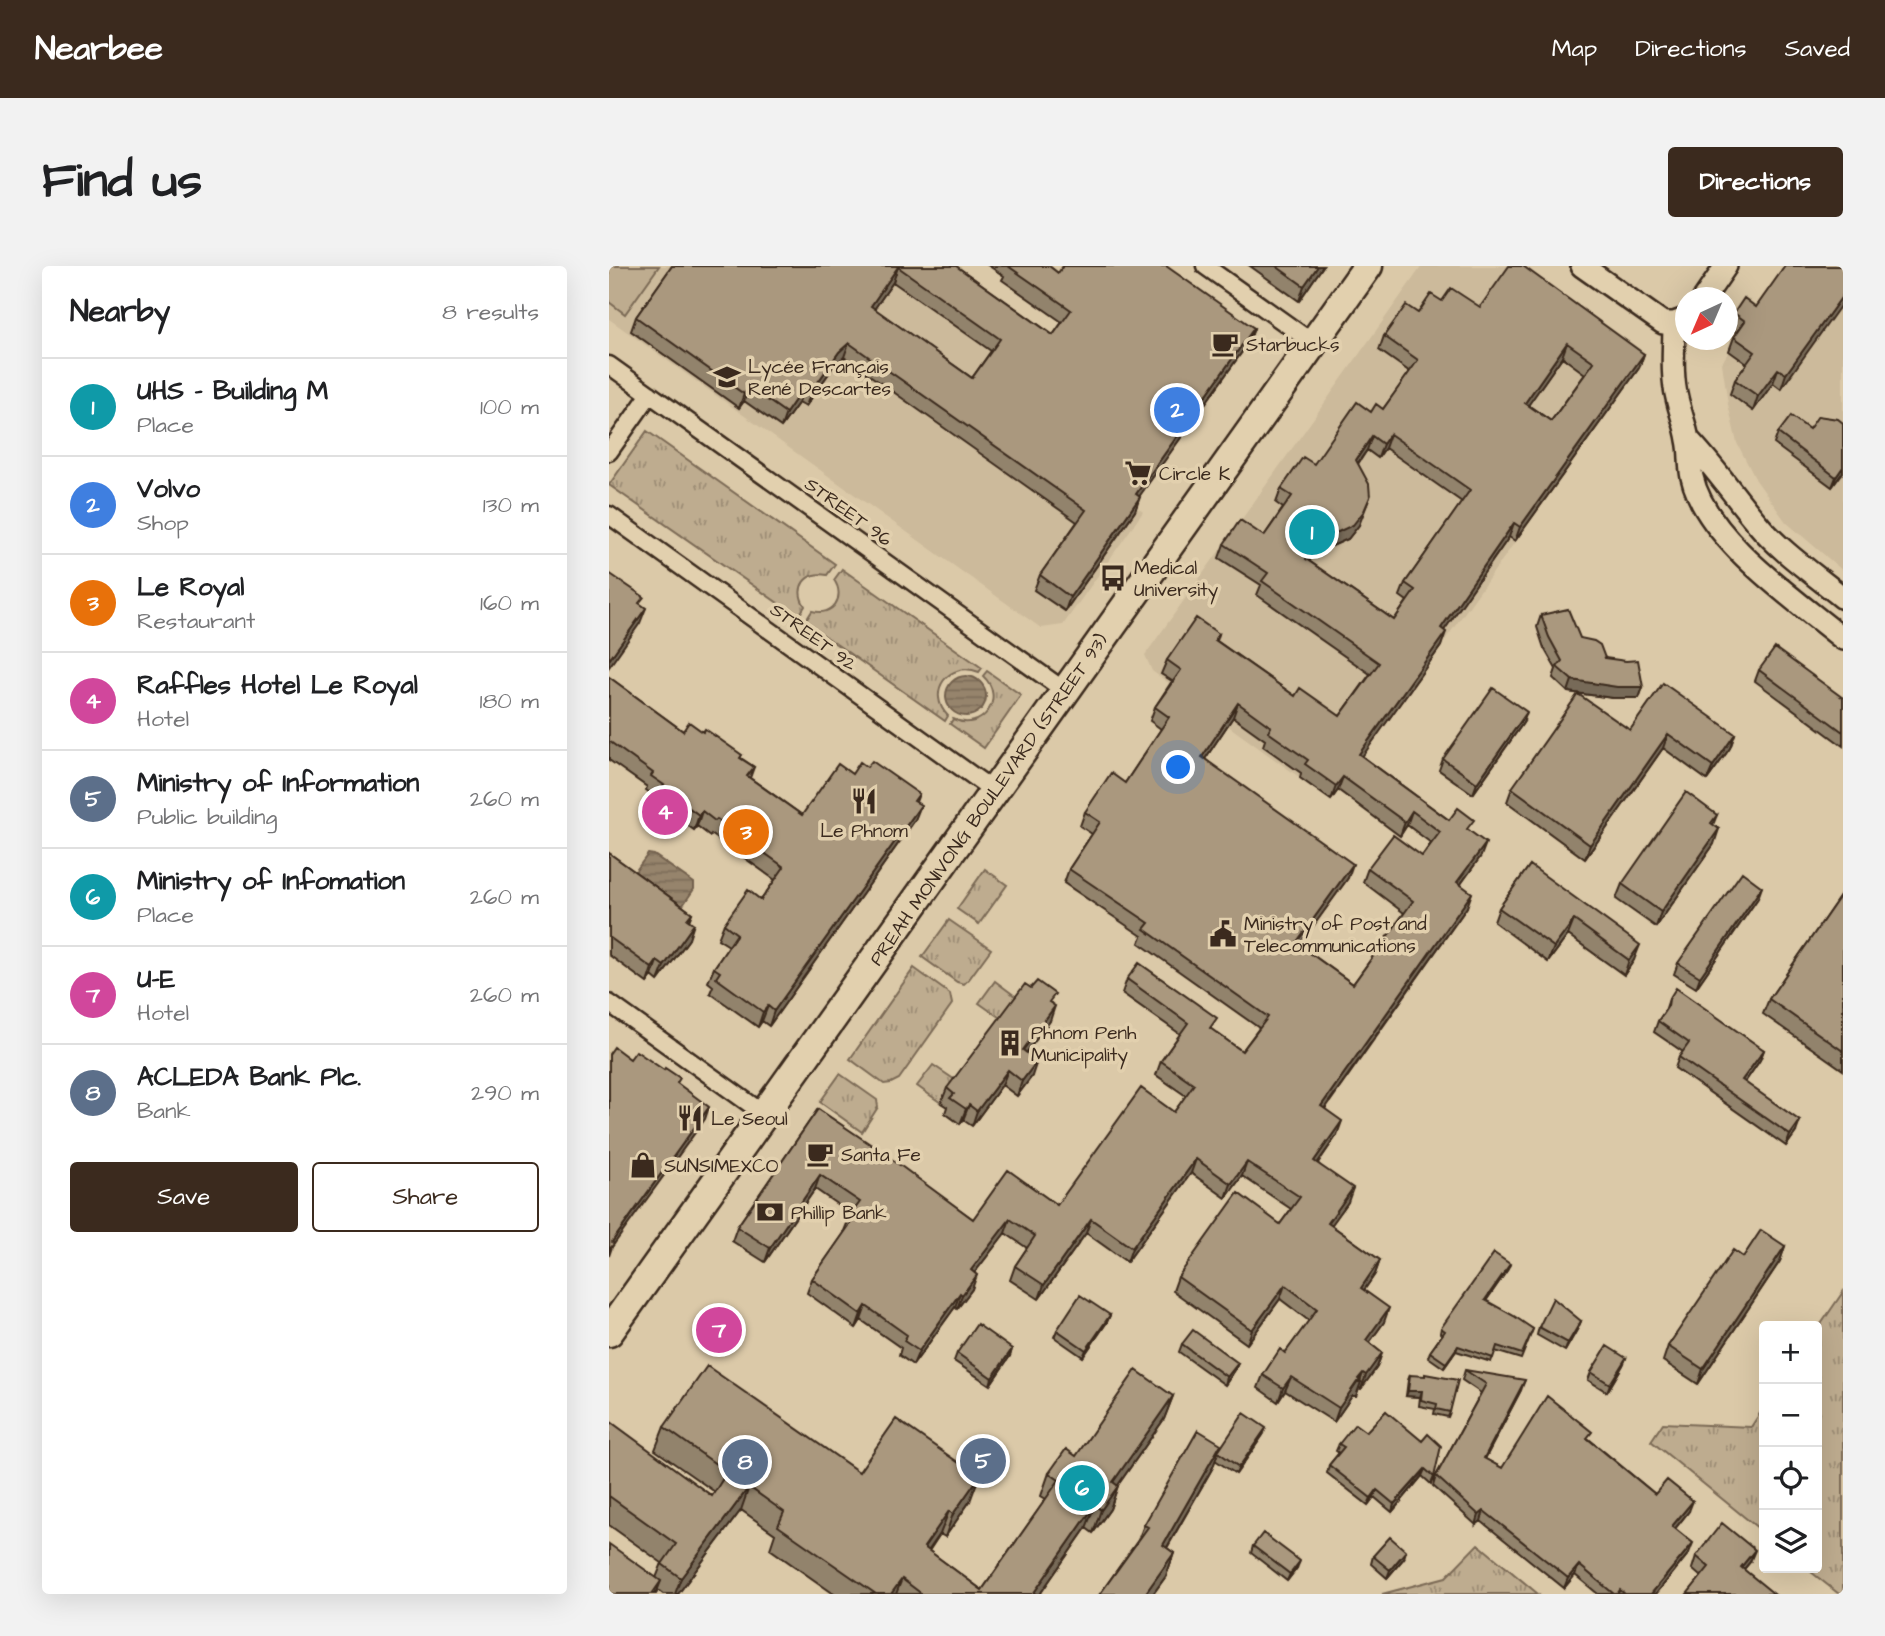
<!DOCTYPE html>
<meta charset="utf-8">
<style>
body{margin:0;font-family:"Architects Daughter",sans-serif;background:#f2f2f2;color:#202124}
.controls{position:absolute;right:21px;bottom:21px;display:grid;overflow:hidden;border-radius:7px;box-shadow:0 7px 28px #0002}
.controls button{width:63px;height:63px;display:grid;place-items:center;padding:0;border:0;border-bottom:2px solid #e0e0e0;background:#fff;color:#202124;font:35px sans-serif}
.compass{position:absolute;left:1066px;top:21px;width:63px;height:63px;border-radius:50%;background:#fff;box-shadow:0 7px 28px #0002;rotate:224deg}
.you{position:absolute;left:570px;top:502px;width:24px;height:24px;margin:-18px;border:5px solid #fff;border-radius:50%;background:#1a73e8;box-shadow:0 0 0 10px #1a73e833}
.badge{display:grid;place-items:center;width:46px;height:46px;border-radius:50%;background:#3b2a1e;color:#fff;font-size:23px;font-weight:700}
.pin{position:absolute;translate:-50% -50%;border:4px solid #fff;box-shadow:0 2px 7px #0006}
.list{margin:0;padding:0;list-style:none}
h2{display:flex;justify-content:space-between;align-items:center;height:91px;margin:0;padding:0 28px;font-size:30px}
h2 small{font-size:23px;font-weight:400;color:#757577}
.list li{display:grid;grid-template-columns:46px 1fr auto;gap:21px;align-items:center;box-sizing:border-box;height:98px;padding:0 28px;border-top:2px solid #e0e0e0}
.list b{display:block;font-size:26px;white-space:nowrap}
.list p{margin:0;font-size:23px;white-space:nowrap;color:#757577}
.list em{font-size:23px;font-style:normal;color:#757577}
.actions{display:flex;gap:14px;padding:21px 28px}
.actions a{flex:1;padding:16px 0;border:2px solid #3b2a1e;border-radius:7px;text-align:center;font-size:24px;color:#3b2a1e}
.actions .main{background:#3b2a1e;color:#fff}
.icon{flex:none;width:38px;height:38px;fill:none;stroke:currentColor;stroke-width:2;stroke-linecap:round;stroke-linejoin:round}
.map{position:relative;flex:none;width:1234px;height:1328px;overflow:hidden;border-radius:7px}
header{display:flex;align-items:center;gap:42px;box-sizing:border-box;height:98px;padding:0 35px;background:#3b2a1e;color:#fff}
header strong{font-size:33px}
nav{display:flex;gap:38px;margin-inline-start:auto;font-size:24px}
.intro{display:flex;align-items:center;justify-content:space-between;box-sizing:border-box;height:168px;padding:0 42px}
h1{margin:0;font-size:49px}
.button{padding:18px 32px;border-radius:7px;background:#3b2a1e;color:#fff;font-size:24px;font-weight:700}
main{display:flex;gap:42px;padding:0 42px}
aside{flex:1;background:#fff;border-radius:7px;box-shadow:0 7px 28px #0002}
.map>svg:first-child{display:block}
.built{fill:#ccba9b}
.grass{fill:url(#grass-tufts);stroke:#7c6b56;stroke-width:2}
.pitch{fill:#beac8f;stroke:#7c6b56;stroke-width:2}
.water{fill:url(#water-rules);stroke:#72604d;stroke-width:2}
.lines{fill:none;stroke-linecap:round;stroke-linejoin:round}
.street-casing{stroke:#3b2a1e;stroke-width:21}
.secondary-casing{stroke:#3b2a1e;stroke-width:26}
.highway-casing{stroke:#3b2a1e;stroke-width:33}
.street{stroke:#e2d0ae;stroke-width:16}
.secondary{stroke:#e2d0ae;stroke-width:21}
.highway{stroke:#e2d0ae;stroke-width:28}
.wall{fill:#92836c;stroke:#3b2a1e;stroke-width:2;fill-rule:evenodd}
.shaded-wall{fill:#776a58;stroke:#3b2a1e;stroke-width:2}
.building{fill:#aa987e;stroke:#3b2a1e;stroke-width:2;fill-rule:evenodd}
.labels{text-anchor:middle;stroke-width:7;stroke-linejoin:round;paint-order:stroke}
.poi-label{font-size:19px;fill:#3b2a1e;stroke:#e2d0ae;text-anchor:start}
.street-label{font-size:19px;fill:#3b2a1e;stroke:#e2d0ae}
</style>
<header>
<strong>Nearbee</strong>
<nav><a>Map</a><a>Directions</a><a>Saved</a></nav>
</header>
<div class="intro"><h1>Find us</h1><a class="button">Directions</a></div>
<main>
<aside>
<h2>Nearby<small>8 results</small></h2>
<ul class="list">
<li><span class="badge" style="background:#0f9aa8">1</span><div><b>UHS - Building M</b><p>Place</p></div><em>100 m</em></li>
<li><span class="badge" style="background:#3f7fe0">2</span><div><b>Volvo</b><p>Shop</p></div><em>130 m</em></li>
<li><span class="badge" style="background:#e8710a">3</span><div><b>Le Royal</b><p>Restaurant</p></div><em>160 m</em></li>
<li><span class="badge" style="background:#d1479c">4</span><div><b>Raffles Hotel Le Royal</b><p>Hotel</p></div><em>180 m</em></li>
<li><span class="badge" style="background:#5c6f8a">5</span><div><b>Ministry of Information</b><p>Public building</p></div><em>260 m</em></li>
<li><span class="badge" style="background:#0f9aa8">6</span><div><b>Ministry of Infomation</b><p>Place</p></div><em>260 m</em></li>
<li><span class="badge" style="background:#d1479c">7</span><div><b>U-E</b><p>Hotel</p></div><em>260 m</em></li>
<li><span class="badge" style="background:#5c6f8a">8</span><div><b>ACLEDA Bank Plc.</b><p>Bank</p></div><em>290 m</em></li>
</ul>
<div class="actions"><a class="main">Save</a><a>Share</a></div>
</aside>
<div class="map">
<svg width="1234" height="1328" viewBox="0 0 1234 1328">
<defs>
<pattern id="grass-tufts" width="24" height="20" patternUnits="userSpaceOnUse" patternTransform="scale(1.75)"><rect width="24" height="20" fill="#beac8f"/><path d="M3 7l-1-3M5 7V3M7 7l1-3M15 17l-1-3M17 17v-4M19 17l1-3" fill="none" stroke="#9c8c74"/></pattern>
<pattern id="water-rules" width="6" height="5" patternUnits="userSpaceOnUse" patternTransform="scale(1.75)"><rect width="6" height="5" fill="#96846c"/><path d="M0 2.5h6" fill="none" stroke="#7c6c58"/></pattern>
</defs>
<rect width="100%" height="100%" fill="#dbc9a8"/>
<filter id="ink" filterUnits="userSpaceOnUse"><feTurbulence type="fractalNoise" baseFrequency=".0143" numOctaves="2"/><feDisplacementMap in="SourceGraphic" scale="14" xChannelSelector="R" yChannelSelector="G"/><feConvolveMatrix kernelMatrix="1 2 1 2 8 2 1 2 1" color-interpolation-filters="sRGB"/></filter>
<g filter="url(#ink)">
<!-- built -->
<path class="built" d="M0,0H331L433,71L385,140L534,246L454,359L432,362L0,53Z
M813,0H914L1031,83L1030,102L722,534L543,405L536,389Z
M1234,0V305L1177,256L1147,214L1128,177L1119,138L1113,97L1120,85Z"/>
<!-- grass -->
<path class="grass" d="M38,165L226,298L218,309C197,304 184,322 196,340L189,351L0,219Z
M233,303L373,402L370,406C340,394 316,426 339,450L336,455L196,356L203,345C224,351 237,331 225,314Z
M378,405L412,429L375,482L341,458L344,453C373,467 398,432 374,410Z
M376,603L398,619L370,658L348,643Z
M340,654L382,683L360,713L355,718L348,716L313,691Z
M305,702L341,728L343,738L290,813L282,817L275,818L241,793Z
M386,715L410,733L394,754L370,737Z
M324,799L349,816L332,837L308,820Z
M231,808L268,834L269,841L253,866L211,836Z
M1234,1026V1328H1230L1197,1302H1208V1064Z
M1155,1141V1267L1042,1175L1054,1157L1142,1161Z
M869,1278L929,1328H773L837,1311Z"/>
<!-- pitch -->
<path class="pitch" d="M0,0H50L16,48L0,36Z"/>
<!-- water -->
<path class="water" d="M337 430a20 20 0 1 1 40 0a20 20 0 1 1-40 0Z
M39,588L45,589L85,617V623L72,642L23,610Z"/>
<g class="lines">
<!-- street casing -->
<g class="street-casing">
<path id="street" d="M596,0L704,77
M0,99L456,425
M0,186L41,128
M0,249L385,525
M0,737L155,848"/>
</g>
<!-- secondary casing -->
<g class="secondary-casing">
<path id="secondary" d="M973,0L1054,57H1065L1076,53
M1095,32L1117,0
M1065,57C1065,82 1062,108 1068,132C1071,146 1077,160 1079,174C1082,186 1080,199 1083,211C1097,273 1186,333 1234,373
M1079,173C1105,200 1125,230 1148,257C1172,286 1205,308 1234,332"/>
</g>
<!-- highway casing -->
<g class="highway-casing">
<path id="highway" d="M0,1066L759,0"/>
</g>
<!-- street -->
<use href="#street" class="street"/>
<!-- secondary -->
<use href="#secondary" class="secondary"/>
<!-- highway -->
<use href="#highway" class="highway"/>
</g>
<!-- wall -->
<path class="wall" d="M63,0H347L444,69L453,56L393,14L395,10L380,0H440L449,7L645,62L640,76L530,230L526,245L456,345L425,324L431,309L468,256L235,91L225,100L197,140L190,136L172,161L135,135L130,142L22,65L27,51ZM284,16L382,85L363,112L265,43Z
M641,0H714L690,35Z
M1234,0L1172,123L1164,117L1144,145L1121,128L1126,114L1138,98L1120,85L1125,71L1128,67L1119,61L1125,47L1147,41Z
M833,35L871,41L1035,88L1030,102L906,275L900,271L835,364L832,380L753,490L840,554L861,565L872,590L852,618L858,641L716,843L728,869L709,897L739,936L722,959L771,994L766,1008L755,1024L775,1056L760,1077L773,1087L768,1101L752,1123L750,1122L747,1130H743L725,1156L676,1125L669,1136L649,1122L654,1109L676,1087L700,1055L671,1033L638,1078L564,1025L569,1011L671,958L682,943L633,910L617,932L582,907L518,996L477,967L430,1033L401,1014L406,1000L418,982L396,967L365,1007L363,1023L348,1043L346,1041L304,1099L290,1089L292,1082L252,1054L247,1062L198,1027L203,1013L236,966L235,965L242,948L206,923L156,996L123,975L128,961L209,843L364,953L448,939L565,846L577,830L547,809L552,795L571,768L513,727L518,713L603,764L633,785L650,762L530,677L533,670L455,617L460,603L483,568L471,560L476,546L516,517L552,463L541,455L546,441L563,415L552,408L558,394L610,368L608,375L686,430L731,450L761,408L648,329L652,319L610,292L615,278L655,270L674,242L667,237L672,223L705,198L762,146L774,143L801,106L770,84L775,70L809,47ZM953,91L976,108L942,155L919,139ZM776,182L853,236L796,317L791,330L798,335L785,354L700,295L710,281L723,280L739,273L750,259L749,198L758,184L769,192ZM624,451L656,474L654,480L692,507L691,512L722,534L729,524L791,570L798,559L822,577L813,590L759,602L754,616L795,647L744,718L690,679L739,612L596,493Z
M1200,163L1234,206L1223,221L1165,178L1169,167Z
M932,349L971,372L1034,421L1030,432H1004L959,426L944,412L947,403L935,382L928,361Z
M1150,404L1234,432V480L1146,415Z
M0,411L74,465L132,492L145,501L141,512L193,549L243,508L258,501L310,528L307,536L306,554L160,760L153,755L149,761L101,727L104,720L99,716L105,702L120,680L109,673L115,658L152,634L166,614L102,568L101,570L88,560L85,564L48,537L49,533L37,524L38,521L0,494Z
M914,457L864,528L830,504L834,493Z
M1021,464L1126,468L1121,482L1098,514L1054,482L976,593L898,536L903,522Z
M1108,549L1104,559L1105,578L1047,661L1007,633L1013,618Z
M0,587L83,647L80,655V673L49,715L43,710L38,717L0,689Z
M921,599L1025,694L1015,709L959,669L939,696L885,656L890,642Z
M1234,626V804L1154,748L1160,733Z
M1149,632L1087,722L1065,708L1069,697Z
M1060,733L1155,784L1151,794L1136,816L1187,866L1177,880L1066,802L1070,791L1074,786L1045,766L1049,755L1056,745Z
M442,738L441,755L417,787L423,810L408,830L393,819L363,860L354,854L351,858L336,847L338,841L332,837L338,822Z
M1176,980L1171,995L1089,1118L1054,1095L1059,1080L1134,991Z
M901,998L899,1003L877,1035L924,1063L912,1093L886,1085L882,1096L847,1085L835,1102L819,1091L821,1086L833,1069L831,1067L832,1062Z
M501,1049L498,1056L474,1091L445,1071L448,1064Z
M972,1055L969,1062L956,1085L928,1069L930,1061Z
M573,1078L629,1097L626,1104L616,1119L570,1086Z
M403,1083L401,1090L381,1119L345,1095L348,1087Z
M1017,1092L1014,1099L998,1126L979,1114L982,1106Z
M856,1104L912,1124L876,1193L893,1202L980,1173L1046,1228L1080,1245L1066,1263L1080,1287L1047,1328H989L966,1309L955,1322L872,1255L867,1259L824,1220L827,1210L872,1127L853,1114Z
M801,1109L841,1146L839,1151L825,1148L826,1143L810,1140L811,1131L797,1130L799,1114Z
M564,1130L555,1153L509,1219L501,1243L484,1267L477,1262L431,1328H225L161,1283L166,1268L132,1244L69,1328H54L49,1324L47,1328V1312L53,1297L0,1259V1159L103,1230L106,1226L46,1184L55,1161L250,1206L361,1235L336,1271L331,1268L320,1285L373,1324L437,1233L432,1230L440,1207Z
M777,1145L825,1211L822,1218L813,1210L783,1246L765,1231L759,1239L718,1207L720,1199L730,1187L727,1185L730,1178L757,1166Z
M654,1169L627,1208L606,1194L604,1201L558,1282L565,1287L557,1310L544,1328H491L529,1274L535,1259L612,1178L610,1184Z
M644,1280L688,1302L678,1315L642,1287Z
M764,1290L795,1292L778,1312L762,1298Z
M1087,1290L1141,1296L1135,1303L1092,1311L1083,1303Z"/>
<!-- shaded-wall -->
<path class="shaded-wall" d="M709,0H714L690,35L695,20Z
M289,1L284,16L257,55L262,40Z
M1234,29V36L1172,123L1177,108Z
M645,62L640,76L522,242L527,228Z
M240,77L235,91L225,100L197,140L202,126L230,86Z
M958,77L953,91L911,151L916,137Z
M1035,88L1030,102L906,275L911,261Z
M1169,103L1164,117L1144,145L1149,130Z
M140,121L135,135L130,142L135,128Z
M195,121L190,136L172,161L177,147Z
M781,168L776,182L769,192L774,178Z
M763,170L758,184L741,208L747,194Z
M1234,201V206L1223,221L1227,211Z
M531,231L526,245L456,345L461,331Z
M761,231L750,259L739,273L723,280L710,281L692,307L697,293L715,267Z
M905,257L900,271L827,376L832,362Z
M37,342L31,357L0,401V394Z
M837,366L832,380L745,502L750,488Z
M963,414L1034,421L1030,432H1004L959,426Z
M629,437L624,451L588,505L593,491Z
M918,446L914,457L864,528L868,517Z
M1059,468L1054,482L976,593L981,579Z
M1126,468L1121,482L1098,514L1104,500Z
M734,511L729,524L722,534L727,520Z
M312,539L306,554L160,760L165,745Z
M93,545L88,560L85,564L90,549Z
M803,545L798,559L791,570L796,556Z
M1110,563L1105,578L1047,661L1052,646Z
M877,577L872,590L843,630L848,616Z
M744,598L739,612L682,691L687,677Z
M1153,621L1149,632L1087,722L1091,711Z
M863,627L858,641L707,854L712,840Z
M965,654L959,669L939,696L945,681Z
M85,658L80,673L49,715L55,700Z
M1031,679L1025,694L1015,709L1020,694Z
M48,695L43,710L38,717L43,702Z
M159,740L153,755L149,761L154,746Z
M446,740L441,755L408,799L414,784Z
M1155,784L1151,794L1130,825L1133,814Z
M428,795L423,810L408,830L413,815Z
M399,804L393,819L363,860L368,845Z
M360,839L354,854L351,858L357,843Z
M100,841L96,853L3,981L0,990V984L3,976Z
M733,855L728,869L700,909L705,895Z
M1191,855L1187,866L1177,880L1181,869Z
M587,893L582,907L518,996L523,982Z
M638,896L633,910L617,932L622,918Z
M211,909L206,923L156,996L161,982Z
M744,922L739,936L714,971L719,957Z
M401,953L396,967L357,1018L362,1004Z
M482,953L477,967L430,1033L435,1019Z
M1176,980L1171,995L1089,1118L1094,1103Z
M771,994L766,1008L747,1036L752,1022Z
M901,998L899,1003L874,1039L876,1034Z
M368,1009L363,1023L348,1043L353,1029Z
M676,1019L671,1033L638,1078L643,1064Z
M351,1027L346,1041L304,1099L310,1085Z
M257,1040L252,1054L247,1062L252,1048Z
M780,1042L775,1056L752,1088L757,1074Z
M501,1049L498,1056L474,1091L477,1084Z
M972,1055L969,1062L956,1085L959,1077Z
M849,1080L847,1085L835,1102L837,1097Z
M403,1083L401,1090L381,1119L383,1112Z
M773,1087L768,1101L752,1123L757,1109Z
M1017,1092L1014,1099L998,1126L1001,1118Z
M629,1097L626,1104L616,1119L618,1111Z
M754,1107L751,1116H752L747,1130H743L725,1156L730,1142Z
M682,1111L676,1125L669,1136L674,1122Z
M916,1114L912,1124L871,1202L875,1192Z
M799,1125H813L811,1131L797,1130Z
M564,1130L555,1153L495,1239L504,1216Z
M657,1162L654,1169L627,1208L630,1201Z
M612,1178L604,1201L546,1302L554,1279Z
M816,1203L813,1210L783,1246L785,1238Z
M370,1211L361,1235L336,1271L344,1248Z
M509,1220L501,1243L484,1267L492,1244Z
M140,1221L132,1244L69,1328H66L72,1312Z
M768,1224L765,1231L759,1239L762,1232Z
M1084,1235L1080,1245L1060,1270L1063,1260Z
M486,1239L477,1262L431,1328H424Z
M340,1245L331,1268L306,1304L315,1281Z
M875,1245L872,1255L867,1259L870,1249Z
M1084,1277L1080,1287L1047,1328H1042Z
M1146,1284L1141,1296L1127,1313L1132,1301Z
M797,1285L795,1292L778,1312L781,1304Z
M565,1287L557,1310L544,1328H536Z
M691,1295L688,1302L678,1315L681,1308Z
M970,1299L966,1309L955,1322L959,1312Z
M293,1313L287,1328H282Z
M52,1315L47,1328H43Z"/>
<!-- building -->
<path class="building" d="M63,0H347L444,69L462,44L399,0H440L449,7L454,0H557L645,62L527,228L531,231L461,331L431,309L477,244L240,77L230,86L202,126L195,121L177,147L140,121L135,128L27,51ZM289,1L391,73L363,112L262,40Z
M667,0H709L695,20Z
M900,0H914L1035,88L911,261L905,257L832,362L837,366L750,488L840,554L849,542L865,554L858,563L877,577L848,616L863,627L712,840L733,855L705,895L744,922L719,957L771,994L752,1022L780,1042L757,1074L773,1087L757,1109L754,1107L749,1113L752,1116H748L730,1142L682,1111L674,1122L654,1109L671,1083L676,1087L708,1043L676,1019L643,1064L569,1011L629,927L671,958L691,931L638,896L622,918L587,893L523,982L482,953L435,1019L406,1000L426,970L401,953L362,1004L368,1009L353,1029L351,1027L310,1085L295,1075L298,1069L257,1040L252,1048L203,1013L244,954L240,951L251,936L211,909L161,982L128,961L209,843L273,886L364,953L399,904L448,939L532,822L565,846L585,818L552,795L579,757L518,713L530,697L608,752L601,762L633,785L659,751L535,663L540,657L460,603L491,556L476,546L502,507L516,517L560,451L546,441L572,404L558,394L587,352L610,368L606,374L686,430L691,422L731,450L770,397L653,315L659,307L615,278L631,254L655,270L683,230L672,223L694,191L705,198L748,136L762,146L767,138L774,143L809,94L775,70L797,39L809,47L822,28L833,35L842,22L871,41ZM958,77L985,96L942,155L916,137ZM781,168L861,224L796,317L806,324L785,354L697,293L715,267L729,266L744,259L755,245L761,231L760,218L747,194L763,170L774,178ZM629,437L662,461L659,466L699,494L696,498L727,520L734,511L796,556L803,545L831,566L813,590L784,569L759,602L804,635L744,718L687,677L744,598L593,491Z
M1176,0H1234V29L1177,108L1169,103L1149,130L1126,114L1146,86L1125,71L1136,55L1125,47L1135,32L1147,41Z
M1182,150L1200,163L1209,150L1229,153L1234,157V201L1227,211L1169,167Z
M0,307L35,331L30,337L37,342L0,394Z
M959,343L971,372L985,375L991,379L996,392L1017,395L1029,394L1034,421H1008L963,414L948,401L953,395L940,371L932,349Z
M1166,382L1234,432V466L1150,404Z
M0,411L74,465L80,456L94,466L96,463L133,489L131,492L145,501L138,510L193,549L229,498L243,508L251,496L258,501L263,495L310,528L305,535L312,539L165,745L159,740L154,746L107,712L111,706L105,702L128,668L115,658L139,624L152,634L175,601L108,553L106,555L93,545L90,549L53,522L55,519L42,510L44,507L0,475Z
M1054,417L1126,468L1104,500L1059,468L981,579L903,522L969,428L1021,464Z
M884,422L918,446L868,517L834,493Z
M1077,526L1108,549L1102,557L1110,563L1052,646L1013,618Z
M0,587L83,647L78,653L85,658L55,700L48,695L43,702L0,671Z
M921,599L1031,679L1020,694L965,654L945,681L890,642Z
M1133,606L1153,621L1091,711L1069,697Z
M1234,626V785L1160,733Z
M428,715L446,728L440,736L446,740L414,784L428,795L413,815L399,804L368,845L360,839L357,843L341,832L345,828L338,822L416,718L422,722Z
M1067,722L1155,784L1133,814L1191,855L1181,869L1070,791L1080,777L1049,755L1059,740L1060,733Z
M5,781L21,793L27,785L55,804L56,802L71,812L68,817L100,841L3,976L5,978L0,984V788Z
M1152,964L1176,980L1094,1103L1059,1080L1124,984L1134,991Z
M885,987L901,998L876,1034L905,1050L924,1063L913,1088L888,1080L884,1092L849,1080L837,1097L821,1086L836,1065L832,1062Z
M471,1029L501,1049L477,1084L448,1064Z
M944,1032L972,1055L959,1077L930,1061Z
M368,1058L403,1083L383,1112L348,1087Z
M584,1064L629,1097L618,1111L573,1078Z
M998,1080L1017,1092L1001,1118L982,1106Z
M98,1100L250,1206L287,1153L370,1211L344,1248L340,1245L315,1281L373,1324L450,1214L440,1207L457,1183L467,1190L527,1104L564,1130L504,1216L509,1220L492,1244L486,1239L424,1328H313L293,1313L282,1328H267L169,1260L175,1246L140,1221L72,1312L53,1298L67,1278L0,1230V1159L2,1156L103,1230L118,1206L55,1161Z
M856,1104L916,1114L875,1192L893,1202L938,1130L983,1166L978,1172L1046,1228L1058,1214L1084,1235L1063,1260L1084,1277L1042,1328H1016L1011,1324L1008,1328H1005L970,1299L959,1312L875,1245L870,1249L827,1210L877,1118Z
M816,1108L849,1114L841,1146L827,1143L828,1138L812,1134L813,1125H799L801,1109L816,1110Z
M777,1145L813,1175L819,1168L832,1180L825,1211L816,1203L785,1238L768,1224L762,1232L720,1199L735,1181L730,1178L746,1158L757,1166Z
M635,1147L657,1162L630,1201L609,1186Z
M589,1164L612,1178L554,1279L565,1287L536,1328H491L539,1261L535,1259Z
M1113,1257L1146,1284L1132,1301L1165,1328H1078L1100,1301L1087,1290Z
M654,1267L691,1295L681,1308L644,1280Z
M781,1271L797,1285L781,1304L764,1290Z
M0,1278L52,1315L43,1328H0Z"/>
</g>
<!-- icons -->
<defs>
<g id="cafe-bare" transform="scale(2.1)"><path d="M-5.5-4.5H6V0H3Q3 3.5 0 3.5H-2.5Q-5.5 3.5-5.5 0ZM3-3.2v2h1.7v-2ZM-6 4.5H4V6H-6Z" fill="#3b2a1e" stroke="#e2d0ae" stroke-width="2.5" paint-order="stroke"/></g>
<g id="school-bare" transform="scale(2.1)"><path d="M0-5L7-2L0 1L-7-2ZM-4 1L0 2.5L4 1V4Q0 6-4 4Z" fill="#3b2a1e" stroke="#e2d0ae" stroke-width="2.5" paint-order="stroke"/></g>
<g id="supermarket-bare" transform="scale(2.1)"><path d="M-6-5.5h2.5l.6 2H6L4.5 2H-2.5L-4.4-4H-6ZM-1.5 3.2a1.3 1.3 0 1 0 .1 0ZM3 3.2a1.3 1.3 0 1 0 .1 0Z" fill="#3b2a1e" stroke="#e2d0ae" stroke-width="2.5" paint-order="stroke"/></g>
<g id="bus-bare" transform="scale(2.1)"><path d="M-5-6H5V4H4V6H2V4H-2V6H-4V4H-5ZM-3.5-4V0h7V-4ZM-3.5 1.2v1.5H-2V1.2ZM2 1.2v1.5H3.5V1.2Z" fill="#3b2a1e" stroke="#e2d0ae" stroke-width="2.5" paint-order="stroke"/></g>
<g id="restaurant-bare" transform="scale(2.1)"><path d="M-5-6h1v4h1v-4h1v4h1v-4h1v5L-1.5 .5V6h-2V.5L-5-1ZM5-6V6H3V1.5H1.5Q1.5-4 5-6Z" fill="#3b2a1e" stroke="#e2d0ae" stroke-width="2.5" paint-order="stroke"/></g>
<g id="civic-bare" transform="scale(2.1)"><path d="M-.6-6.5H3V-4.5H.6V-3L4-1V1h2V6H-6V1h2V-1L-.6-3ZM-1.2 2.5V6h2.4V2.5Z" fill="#3b2a1e" stroke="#e2d0ae" stroke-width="2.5" paint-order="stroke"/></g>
<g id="building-bare" transform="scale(2.1)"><path d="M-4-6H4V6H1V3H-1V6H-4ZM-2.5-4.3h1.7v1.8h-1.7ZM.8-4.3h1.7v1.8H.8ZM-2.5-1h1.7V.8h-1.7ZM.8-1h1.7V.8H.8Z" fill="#3b2a1e" stroke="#e2d0ae" stroke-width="2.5" paint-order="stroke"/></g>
<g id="shop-bare" transform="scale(2.1)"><path d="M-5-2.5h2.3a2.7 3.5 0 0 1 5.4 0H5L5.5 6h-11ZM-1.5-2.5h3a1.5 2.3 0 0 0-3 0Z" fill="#3b2a1e" stroke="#e2d0ae" stroke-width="2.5" paint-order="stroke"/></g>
<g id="bank-bare" transform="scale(2.1)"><path d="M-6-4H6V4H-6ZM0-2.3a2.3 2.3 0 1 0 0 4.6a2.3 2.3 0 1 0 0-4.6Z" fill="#3b2a1e" stroke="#e2d0ae" stroke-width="2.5" paint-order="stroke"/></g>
</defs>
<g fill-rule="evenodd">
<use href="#cafe-bare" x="616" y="78"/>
<use href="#school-bare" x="118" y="111"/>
<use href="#supermarket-bare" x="529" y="207"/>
<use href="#bus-bare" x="504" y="312"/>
<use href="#restaurant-bare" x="255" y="535"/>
<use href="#civic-bare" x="614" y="668"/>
<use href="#building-bare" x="401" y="777"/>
<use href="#restaurant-bare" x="81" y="852"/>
<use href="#cafe-bare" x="211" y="888"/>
<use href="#shop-bare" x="34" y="899"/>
<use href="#bank-bare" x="161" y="946"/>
</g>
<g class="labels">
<!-- poi labels -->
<g class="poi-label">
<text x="637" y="85">Starbucks</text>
<text x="139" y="107">Lycée Français<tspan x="139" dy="22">René Descartes</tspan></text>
<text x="550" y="214">Circle K</text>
<text x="525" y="308">Medical<tspan x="525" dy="22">University</tspan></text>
<text x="255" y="571" text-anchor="middle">Le Phnom</text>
<text x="635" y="664">Ministry of Post and<tspan x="635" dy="22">Telecommunications</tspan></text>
<text x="422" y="773">Phnom Penh<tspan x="422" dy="22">Municipality</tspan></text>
<text x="102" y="859">Le Seoul</text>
<text x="232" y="895">Santa Fe</text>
<text x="55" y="906">SUNSIMEXCO</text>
<text x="182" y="953">Phillip Bank</text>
</g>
<!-- street labels -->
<g class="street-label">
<text transform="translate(240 245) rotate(36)" y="7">STREET 96</text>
<text transform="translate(205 370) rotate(36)" y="7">STREET 92</text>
<text transform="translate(379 533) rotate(-55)" y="7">PREAH MONIVONG BOULEVARD (STREET 93)</text>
</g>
</g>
</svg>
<div class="controls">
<button>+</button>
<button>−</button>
<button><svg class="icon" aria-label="locate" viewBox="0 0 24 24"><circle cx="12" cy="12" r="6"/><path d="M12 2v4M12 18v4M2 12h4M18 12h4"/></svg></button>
<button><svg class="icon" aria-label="layers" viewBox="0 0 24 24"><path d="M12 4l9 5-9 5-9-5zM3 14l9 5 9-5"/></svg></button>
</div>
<svg class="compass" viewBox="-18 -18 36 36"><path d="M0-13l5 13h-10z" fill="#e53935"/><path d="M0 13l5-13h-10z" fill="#757577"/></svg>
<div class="you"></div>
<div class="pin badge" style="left:703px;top:266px;background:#0f9aa8">1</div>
<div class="pin badge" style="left:568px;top:144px;background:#3f7fe0">2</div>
<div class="pin badge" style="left:137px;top:566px;background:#e8710a">3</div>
<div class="pin badge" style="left:56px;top:546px;background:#d1479c">4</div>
<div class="pin badge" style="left:374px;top:1195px;background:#5c6f8a">5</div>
<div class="pin badge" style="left:473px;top:1222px;background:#0f9aa8">6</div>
<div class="pin badge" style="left:110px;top:1064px;background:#d1479c">7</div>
<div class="pin badge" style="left:136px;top:1196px;background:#5c6f8a">8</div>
</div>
</main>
